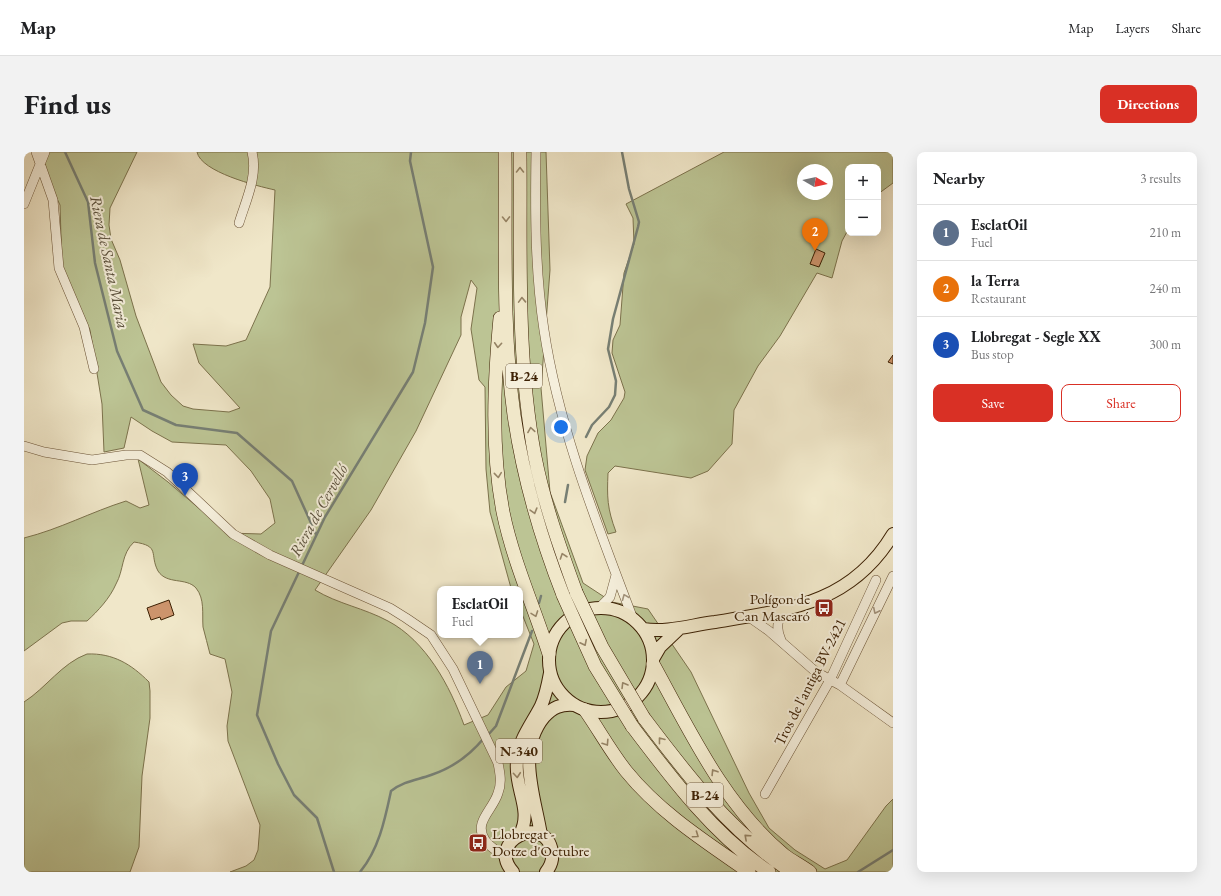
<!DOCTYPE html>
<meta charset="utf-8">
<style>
body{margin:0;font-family:"EB Garamond",serif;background:#f2f2f2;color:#202124}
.controls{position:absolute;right:12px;top:12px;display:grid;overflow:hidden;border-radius:8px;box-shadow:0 4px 16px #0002}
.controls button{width:36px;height:36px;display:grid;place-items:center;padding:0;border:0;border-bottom:1px solid #e0e0e0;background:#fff;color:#202124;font:20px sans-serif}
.compass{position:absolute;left:773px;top:12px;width:36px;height:36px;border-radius:50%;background:#fff;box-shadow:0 4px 16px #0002;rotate:99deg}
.you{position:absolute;left:537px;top:275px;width:14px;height:14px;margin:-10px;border:3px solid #fff;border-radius:50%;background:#1a73e8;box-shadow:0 0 0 6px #1a73e833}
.badge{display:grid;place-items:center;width:26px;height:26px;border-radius:50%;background:#d93025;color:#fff;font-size:13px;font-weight:700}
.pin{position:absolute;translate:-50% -33px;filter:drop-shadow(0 1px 2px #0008)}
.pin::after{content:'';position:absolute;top:21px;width:14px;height:12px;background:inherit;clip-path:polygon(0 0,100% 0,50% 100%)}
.popup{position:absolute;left:413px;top:434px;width:86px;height:52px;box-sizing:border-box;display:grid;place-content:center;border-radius:8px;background:#fff;filter:drop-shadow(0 1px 3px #0005);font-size:13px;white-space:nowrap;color:#757577}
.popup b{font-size:15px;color:#202124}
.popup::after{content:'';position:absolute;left:50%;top:100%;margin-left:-8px;border:8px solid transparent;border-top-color:#fff}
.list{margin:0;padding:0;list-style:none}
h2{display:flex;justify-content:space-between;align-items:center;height:52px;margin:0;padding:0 16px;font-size:17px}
h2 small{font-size:13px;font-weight:400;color:#757577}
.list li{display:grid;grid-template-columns:26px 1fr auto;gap:12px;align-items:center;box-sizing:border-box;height:56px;padding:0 16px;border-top:1px solid #e0e0e0}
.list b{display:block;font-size:15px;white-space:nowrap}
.list p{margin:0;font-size:13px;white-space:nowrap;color:#757577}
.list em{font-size:13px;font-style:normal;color:#757577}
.actions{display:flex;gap:8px;padding:12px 16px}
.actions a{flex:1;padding:9px 0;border:1px solid #d93025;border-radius:8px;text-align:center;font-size:14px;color:#d93025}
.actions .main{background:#d93025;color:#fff}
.map{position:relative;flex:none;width:869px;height:720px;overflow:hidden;border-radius:8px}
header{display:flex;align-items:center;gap:24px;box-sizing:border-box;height:56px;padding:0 20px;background:#fff;border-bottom:1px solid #e0e0e0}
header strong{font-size:19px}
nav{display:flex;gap:22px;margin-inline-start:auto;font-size:14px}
.intro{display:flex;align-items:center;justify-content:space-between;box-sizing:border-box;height:96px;padding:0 24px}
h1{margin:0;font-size:28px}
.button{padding:10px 18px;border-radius:8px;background:#d93025;color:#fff;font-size:14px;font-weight:700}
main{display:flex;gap:24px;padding:0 24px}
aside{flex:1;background:#fff;border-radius:8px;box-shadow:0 4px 16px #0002}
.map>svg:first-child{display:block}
.green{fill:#bcc494;stroke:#7c724c;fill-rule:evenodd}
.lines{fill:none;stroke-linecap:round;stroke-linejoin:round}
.stream{stroke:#777f74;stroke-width:2.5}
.building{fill:#cc946c;stroke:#3d2104}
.minor-casing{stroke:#6a5235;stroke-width:10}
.major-casing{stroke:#3d2104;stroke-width:14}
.highway-casing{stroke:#3d2104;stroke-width:14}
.minor{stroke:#f5efdc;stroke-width:9}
.major{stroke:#f0e7c9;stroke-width:12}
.highway{stroke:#f0e7c9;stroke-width:13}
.highway-bridge-casing{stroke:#3d2104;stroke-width:14;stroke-linecap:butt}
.highway-bridge{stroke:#f0e7c9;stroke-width:13}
.oneway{stroke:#968466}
.oneway2{stroke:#a2927b}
.labels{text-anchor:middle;stroke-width:4;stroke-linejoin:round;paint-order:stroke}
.shield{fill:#f5efdc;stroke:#745f45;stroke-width:1}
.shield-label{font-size:14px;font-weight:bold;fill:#3d2104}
.poi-label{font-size:15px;fill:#3d2104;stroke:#f5efdc;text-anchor:end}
.street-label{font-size:15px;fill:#3d2104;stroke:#f5efdc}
.water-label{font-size:16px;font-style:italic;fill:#5a503c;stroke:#f5efdc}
</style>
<header>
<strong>Map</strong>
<nav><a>Map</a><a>Layers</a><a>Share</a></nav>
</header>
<div class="intro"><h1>Find us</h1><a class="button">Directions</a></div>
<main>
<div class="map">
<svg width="869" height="720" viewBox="0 0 869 720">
<rect width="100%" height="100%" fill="#f0e7c9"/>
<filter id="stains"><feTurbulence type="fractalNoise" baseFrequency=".005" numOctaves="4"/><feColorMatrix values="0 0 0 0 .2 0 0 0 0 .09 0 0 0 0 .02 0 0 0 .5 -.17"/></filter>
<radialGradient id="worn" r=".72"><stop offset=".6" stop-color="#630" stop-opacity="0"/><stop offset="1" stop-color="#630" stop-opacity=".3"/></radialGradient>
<!-- green -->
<path class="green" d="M11,0H113L86,56L85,73L87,87L96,108L112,164L137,230L147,243L159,254L169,257L205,260L216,256L175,211L169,192L202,194L222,188L246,135L251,38C233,34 177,20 173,0H522L526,118L517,236L526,340L559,431L588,450L624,457L667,520L725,641L745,676L771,698L801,717L823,708L862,654L869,647V720H206L222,714L230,708L234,698L236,673L204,589L203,574L208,540L201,507L186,502C184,493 181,484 179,475C178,462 181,447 172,436C162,425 143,433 134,419C125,402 137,394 110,390C97,402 100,418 92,432C86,446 74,459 63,469H47L38,471L0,499V386C36,377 67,360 102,349L116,356L125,353L114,307L144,330L204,381L237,382L251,371L246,347L227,319L202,293L148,290L128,279L107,265L100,296L80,300L78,252L66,178L38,116L36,53ZM447,128L453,136L447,177L455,228L461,235L462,317L466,360L487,436L496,437V457L510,492L502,519L482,535L464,563L440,573C426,534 402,489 364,469C340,456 314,452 291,438L347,358L392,279L437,183V165Z
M700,0H869V31L854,42V15H824V78L818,89L808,126L793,121L756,184L734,214L710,258L708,292L684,319L667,326L591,314L584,321C583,345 583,356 592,380L584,382L561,318L563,304L574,281L587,268L600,246L601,240L588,201L589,188L596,173L600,121L610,92L609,66L602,52ZM779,18H803V42H779Z
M63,502C89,501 107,512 125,530L126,539V566L118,624L115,695L106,720H0V550C22,536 38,511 63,502Z"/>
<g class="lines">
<!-- stream -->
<path class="stream" d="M41,0L64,50L71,111L93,199L119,258L152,273L213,281L268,329L292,382
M562,285L568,273L585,255L591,243L592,229L584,197L589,167L614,75L615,70L605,37L598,0
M541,350L544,333
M515,451L517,444
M464,583L472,574L508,479
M310,720L293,666L270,643L254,612L233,563L247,479L301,365L389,220L401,171L409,115L386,9L387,0
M336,720C355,697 361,667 367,639C380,629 393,628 407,623C428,616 446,603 460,586
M834,720L869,698"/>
</g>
<!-- building -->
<path class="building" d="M792,97L801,101L795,115L786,112Z
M869,203V212L864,210Z
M145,448L150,463L137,468L136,465L127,468L123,456Z"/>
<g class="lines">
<!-- minor casing -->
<g class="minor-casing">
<path id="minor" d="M12,0L29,48L35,116L60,175L70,217
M512,0C511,60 511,119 520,178C535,278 574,374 609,467
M0,52L21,0
M215,71C222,48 234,24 228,0
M0,294L20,300L68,308L102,303H116L143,320L209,382L246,403L366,456L382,466L407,483L429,517L474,611C476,621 478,631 474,641C469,658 449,670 461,688C466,696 476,700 482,706
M575,456L586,445L592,423
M725,465L745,479L792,520L816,533L869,571
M757,488C752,477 753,469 759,459
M816,533L869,424
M470,602L483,603L495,597
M741,642L806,528L852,428"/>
</g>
<!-- major casing -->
<g class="major-casing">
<path id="major" d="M525 508a52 52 0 1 1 104 0a52 52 0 1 1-104 0Z
M619,477C643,481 667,473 691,470C764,458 827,452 869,382
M629,507L636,495L656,476
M496,682C509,658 490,636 493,610C494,588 508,572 517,554C522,543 524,532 526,521
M517,683C511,645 492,599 520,565C529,555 537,552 550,553
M489,720C461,689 522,660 528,700C529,707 527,714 522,720"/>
</g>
<!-- highway casing -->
<g class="highway-casing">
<path id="highway" d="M481,0C482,87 478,176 490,263C499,325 516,384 539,443
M496,0C497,101 492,205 511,305C520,351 536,396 552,440
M476,166C470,230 467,297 479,360C489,409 510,455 525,502
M629,512C666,579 700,653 760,703C768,709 778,714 786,720
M561,558C575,578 587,600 602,619C636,661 682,690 725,720
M620,566C663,623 707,681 768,720
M608,574C648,627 689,682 745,720"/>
</g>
<!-- minor -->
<use href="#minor" class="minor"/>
<!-- major -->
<use href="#major" class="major"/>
<!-- highway -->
<use href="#highway" class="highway"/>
<!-- highway-bridge casing -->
<g class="highway-bridge-casing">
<path id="highway-bridge" d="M552,440L578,495L620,566
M539,443L571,514L608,574"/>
</g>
<!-- highway-bridge -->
<use href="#highway-bridge" class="highway-bridge"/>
</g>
<!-- one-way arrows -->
<defs><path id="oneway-chevron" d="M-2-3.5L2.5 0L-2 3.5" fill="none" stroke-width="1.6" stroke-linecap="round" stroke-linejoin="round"/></defs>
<g class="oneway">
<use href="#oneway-chevron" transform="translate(496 18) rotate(-90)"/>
<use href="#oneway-chevron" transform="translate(482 67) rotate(89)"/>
<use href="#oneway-chevron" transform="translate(498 148) rotate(-92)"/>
<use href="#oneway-chevron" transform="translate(474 193) rotate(94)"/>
<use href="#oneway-chevron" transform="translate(507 278) rotate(-99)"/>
<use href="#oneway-chevron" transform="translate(474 323) rotate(84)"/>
<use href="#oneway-chevron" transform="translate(510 359) rotate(74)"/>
<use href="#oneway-chevron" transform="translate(539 404) rotate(-109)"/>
<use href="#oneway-chevron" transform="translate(511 462) rotate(70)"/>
<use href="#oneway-chevron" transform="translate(560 491) rotate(64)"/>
<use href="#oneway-chevron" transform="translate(600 533) rotate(-121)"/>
<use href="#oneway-chevron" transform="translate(637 588) rotate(-128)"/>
<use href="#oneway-chevron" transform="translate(582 591) rotate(57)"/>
<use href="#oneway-chevron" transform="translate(690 620) rotate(-122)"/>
<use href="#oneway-chevron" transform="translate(493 623) rotate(85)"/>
<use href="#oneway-chevron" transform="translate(672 683) rotate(35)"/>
<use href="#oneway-chevron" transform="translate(723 685) rotate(-138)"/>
</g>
<g class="oneway2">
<use href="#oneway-chevron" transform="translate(601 445) rotate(-112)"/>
<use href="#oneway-chevron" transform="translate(852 459) rotate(116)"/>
</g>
<!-- icons -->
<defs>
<g id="bus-square" transform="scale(1)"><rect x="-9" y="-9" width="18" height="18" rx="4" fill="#8f2418" stroke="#f5efdc"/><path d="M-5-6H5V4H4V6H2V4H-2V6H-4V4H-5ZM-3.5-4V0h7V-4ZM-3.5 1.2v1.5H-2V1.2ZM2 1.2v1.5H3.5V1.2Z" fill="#fff"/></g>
</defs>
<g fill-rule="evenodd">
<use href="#bus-square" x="800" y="456"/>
<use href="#bus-square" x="454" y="691"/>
</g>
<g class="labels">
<!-- shield labels -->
<g class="shield">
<rect x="482" y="212" width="36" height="24" rx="3"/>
<rect x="472" y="587" width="46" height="24" rx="3"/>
<rect x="663" y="631" width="36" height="24" rx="3"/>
</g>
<g class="shield-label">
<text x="500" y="229">B-24</text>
<text x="495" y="604">N-340</text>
<text x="681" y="648">B-24</text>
</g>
<!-- poi labels -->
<g class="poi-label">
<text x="786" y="452">Polígon de<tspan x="786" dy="17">Can Mascaró</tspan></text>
<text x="468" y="687" text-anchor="start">Llobregat -<tspan x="468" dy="17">Dotze d'Octubre</tspan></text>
</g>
<!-- street labels -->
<g class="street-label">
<text transform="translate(786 530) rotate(-63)" y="5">Tros de l'antiga BV-2421</text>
</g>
<!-- water labels -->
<g class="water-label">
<text transform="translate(86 110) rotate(78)" y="6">Riera de Santa Maria</text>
<text transform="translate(294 358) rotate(-61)" y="6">Riera de Cervelló</text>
</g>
</g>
<rect width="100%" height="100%" filter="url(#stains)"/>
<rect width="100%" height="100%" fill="url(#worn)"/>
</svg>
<div class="controls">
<button>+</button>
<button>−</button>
</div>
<svg class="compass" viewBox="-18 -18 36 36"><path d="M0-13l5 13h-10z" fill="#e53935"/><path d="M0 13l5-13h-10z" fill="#757577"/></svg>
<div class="you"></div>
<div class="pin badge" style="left:456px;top:532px;background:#5c6f8a">1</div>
<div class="popup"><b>EsclatOil</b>Fuel</div>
<div class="pin badge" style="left:791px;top:99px;background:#e8710a">2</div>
<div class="pin badge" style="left:161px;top:344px;background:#1a4fb4">3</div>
</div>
<aside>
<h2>Nearby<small>3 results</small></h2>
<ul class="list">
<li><span class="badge" style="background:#5c6f8a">1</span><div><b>EsclatOil</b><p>Fuel</p></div><em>210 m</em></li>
<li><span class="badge" style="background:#e8710a">2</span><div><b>la Terra</b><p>Restaurant</p></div><em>240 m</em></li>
<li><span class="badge" style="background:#1a4fb4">3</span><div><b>Llobregat - Segle XX</b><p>Bus stop</p></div><em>300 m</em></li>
</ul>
<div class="actions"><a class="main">Save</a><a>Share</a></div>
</aside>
</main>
